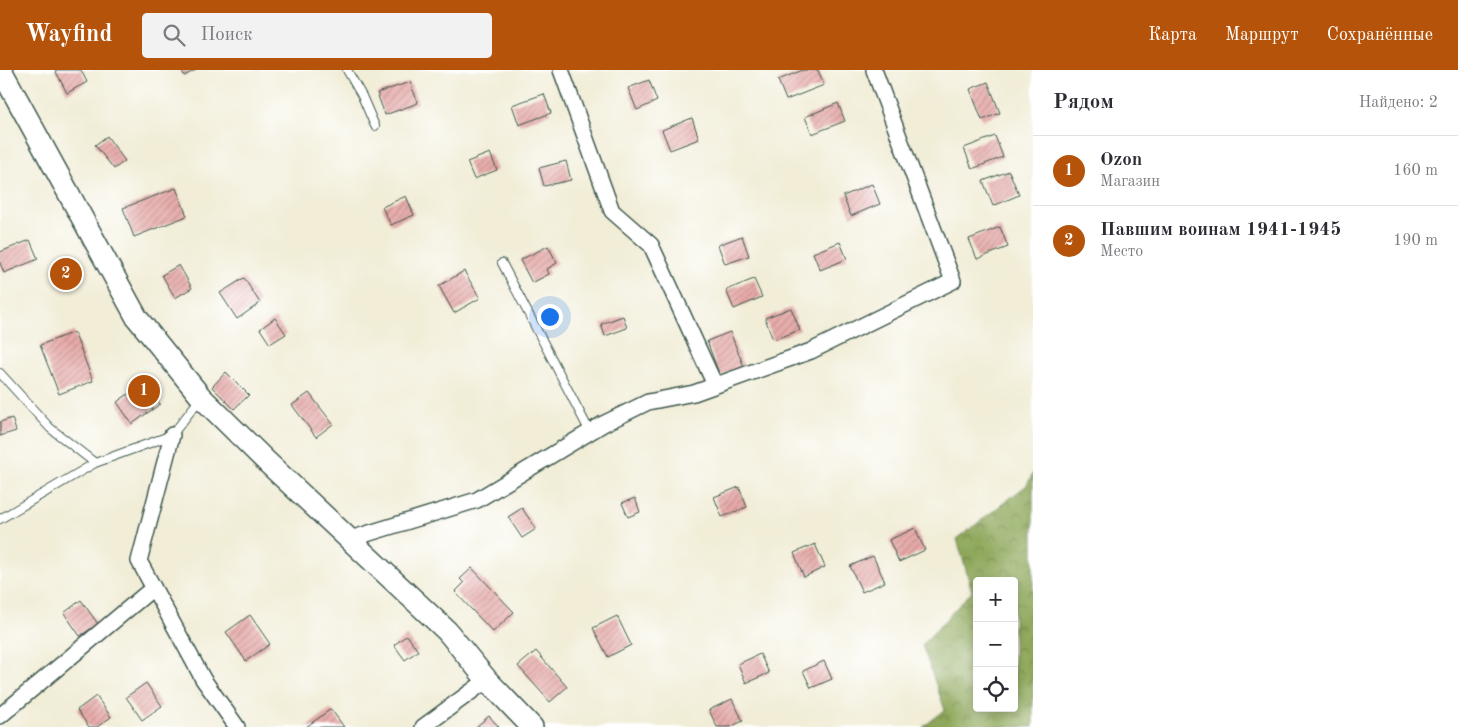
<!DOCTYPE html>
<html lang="ru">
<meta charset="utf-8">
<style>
body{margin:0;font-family:"Old Standard TT",serif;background:#f2f2f3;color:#2b2b33}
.controls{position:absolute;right:15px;bottom:15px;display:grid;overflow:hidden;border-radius:5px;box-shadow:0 2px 8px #0003}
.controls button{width:45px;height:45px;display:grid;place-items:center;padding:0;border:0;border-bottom:1px solid #e1e1e2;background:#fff;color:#2b2b33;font:25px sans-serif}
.you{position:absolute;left:549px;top:246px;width:18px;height:18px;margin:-12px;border:4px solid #fff;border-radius:50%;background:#1a73e8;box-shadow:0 0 0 8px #1a73e833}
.badge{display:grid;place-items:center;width:32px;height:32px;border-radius:50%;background:#b45309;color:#fff;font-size:16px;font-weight:700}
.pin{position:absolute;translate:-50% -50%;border:2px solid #fff;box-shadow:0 1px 5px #0006}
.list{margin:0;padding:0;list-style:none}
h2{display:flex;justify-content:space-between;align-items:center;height:65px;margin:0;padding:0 20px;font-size:21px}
h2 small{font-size:16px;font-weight:400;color:#7c7c81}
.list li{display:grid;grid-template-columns:32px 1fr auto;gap:15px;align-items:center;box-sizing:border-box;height:70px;padding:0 20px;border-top:1px solid #e1e1e2}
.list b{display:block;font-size:19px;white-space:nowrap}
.list p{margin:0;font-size:16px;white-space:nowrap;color:#7c7c81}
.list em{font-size:16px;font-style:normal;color:#7c7c81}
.icon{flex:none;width:28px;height:28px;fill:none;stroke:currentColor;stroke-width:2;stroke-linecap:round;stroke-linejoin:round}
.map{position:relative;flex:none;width:1033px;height:657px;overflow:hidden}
header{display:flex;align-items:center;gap:30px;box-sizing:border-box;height:70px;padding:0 25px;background:#b45309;color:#fff}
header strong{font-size:24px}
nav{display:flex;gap:28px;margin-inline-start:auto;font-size:18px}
.search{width:350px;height:45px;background:#f2f2f3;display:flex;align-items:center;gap:12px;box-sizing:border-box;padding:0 18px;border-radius:5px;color:#7c7c81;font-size:19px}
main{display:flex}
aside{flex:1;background:#fff}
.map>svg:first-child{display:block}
.forest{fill:url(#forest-crowns);stroke:#567247;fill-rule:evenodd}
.building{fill:url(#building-hatch)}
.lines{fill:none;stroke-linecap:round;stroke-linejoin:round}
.lane-casing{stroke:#3e574c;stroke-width:10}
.street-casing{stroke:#3e574c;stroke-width:18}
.secondary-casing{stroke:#3e574c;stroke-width:24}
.lane{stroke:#fff;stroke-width:8}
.street{stroke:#fff;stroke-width:15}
.secondary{stroke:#fff;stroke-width:21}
</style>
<header>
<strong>Wayfind</strong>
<div class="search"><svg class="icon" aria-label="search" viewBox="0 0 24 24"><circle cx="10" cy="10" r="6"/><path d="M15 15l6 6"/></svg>Поиск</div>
<nav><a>Карта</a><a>Маршрут</a><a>Сохранённые</a></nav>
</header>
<main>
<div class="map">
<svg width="1033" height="657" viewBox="0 0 1033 657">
<defs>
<pattern id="forest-crowns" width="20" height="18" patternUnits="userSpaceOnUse" patternTransform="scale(1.25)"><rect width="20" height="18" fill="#8ea75a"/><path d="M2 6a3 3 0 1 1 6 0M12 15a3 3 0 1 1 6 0" fill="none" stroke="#73894b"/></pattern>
<pattern id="building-hatch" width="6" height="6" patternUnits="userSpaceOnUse" patternTransform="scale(1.25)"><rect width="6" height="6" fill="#e7aaa9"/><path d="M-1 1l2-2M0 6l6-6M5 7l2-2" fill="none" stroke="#bb8c8a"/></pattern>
</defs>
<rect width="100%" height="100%" fill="#fff"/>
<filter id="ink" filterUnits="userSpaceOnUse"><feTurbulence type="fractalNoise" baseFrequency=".02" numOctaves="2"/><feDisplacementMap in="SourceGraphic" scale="10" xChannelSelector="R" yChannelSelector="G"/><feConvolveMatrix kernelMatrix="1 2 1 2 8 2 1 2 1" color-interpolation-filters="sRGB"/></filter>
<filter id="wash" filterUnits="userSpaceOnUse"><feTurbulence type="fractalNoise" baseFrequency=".0096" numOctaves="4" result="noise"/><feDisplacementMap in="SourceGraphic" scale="20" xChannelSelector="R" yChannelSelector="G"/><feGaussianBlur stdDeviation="1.12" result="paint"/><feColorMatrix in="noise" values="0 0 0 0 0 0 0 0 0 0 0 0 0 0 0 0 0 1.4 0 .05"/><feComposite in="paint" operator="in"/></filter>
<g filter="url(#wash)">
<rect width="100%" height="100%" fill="#f1edd7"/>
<!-- forest -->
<path class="forest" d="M1033,403V657H923L945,640L922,575L972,521L957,469L1027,415ZM977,511H1014V638H977Z"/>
<g id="blocks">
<!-- building -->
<path class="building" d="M55,0H81L87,12L67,23Z
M181,0H196L184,6Z
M803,0H818L824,15L786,30L778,10Z
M649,10L657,31L637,40L628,18Z
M410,12L418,33L385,45L377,23Z
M988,12L1000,43L982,50L970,19Z
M544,24L551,43L519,55L512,35Z
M838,33L845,51L812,64L805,47Z
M692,48L699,69L670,80L662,60Z
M107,66L125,91L114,99L95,75Z
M995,66L1003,87L972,99L964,78Z
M490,83L497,100L474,109L467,92Z
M566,91L571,110L544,116L539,98Z
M1009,101L1019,125L993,136L983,111Z
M872,114L880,134L851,146L843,126Z
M176,118L187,146L134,167L123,138Z
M406,126L414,145L391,155L382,137Z
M1000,157L1008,177L977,189L969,169Z
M742,166L749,186L725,194L718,175Z
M30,170L38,189L4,203L0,193V182Z
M840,172L847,189L820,200L813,183Z
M548,176L557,193L547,199L549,204L532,213L520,190Z
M179,195L192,218L175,228L162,205Z
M464,201L480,228L454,243L439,216Z
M244,208L260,233L237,249L220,223Z
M754,209L762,227L734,239L726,220Z
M791,238L800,260L773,270L765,248Z
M623,246L627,258L605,266L601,254Z
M275,248L286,264L270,274L260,259Z
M74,262L93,311L59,324L40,275Z
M730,262L744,297L720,306L707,271Z
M226,302L249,325L234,339L212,317Z
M145,312L160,334L132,354L117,332Z
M309,323L333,354L316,367L292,335Z
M12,348L16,361L0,366V352Z
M739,417L747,437L722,447L714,427Z
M635,428L640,442L628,447L622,433Z
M522,438L536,459L522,468L508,447Z
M915,458L925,480L899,492L889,470Z
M815,474L825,497L804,507L794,483Z
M873,486L885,512L862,522L850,496Z
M472,498L514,542L493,562L455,522L464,513L460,509Z
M81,530L98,554L80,566L64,543Z
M250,545L270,574L246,591L226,562Z
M617,546L631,575L608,587L593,558Z
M407,565L418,581L405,590L394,575Z
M536,581L567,617L550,632L518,596Z
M760,584L769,603L746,613L738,594Z
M824,591L832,609L811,618L803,601Z
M146,613L162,636L142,650L126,627Z
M96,626L111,647L97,657H89L77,640Z
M732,629L743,651L730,657H717L709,640Z
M331,639L344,657H306Z
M489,646L499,657H476Z"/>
</g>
</g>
<g filter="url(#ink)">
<use href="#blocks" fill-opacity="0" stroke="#3e574c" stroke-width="1"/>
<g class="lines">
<!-- lane casing -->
<g class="lane-casing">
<path id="lane" d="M347,0L362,26L375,56
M502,193L590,362
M0,303L50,358L95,393
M0,449L95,393L172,365L200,329"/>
</g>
<!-- street casing -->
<g class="street-casing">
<path id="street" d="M561,0L612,141L651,175L715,315
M172,365L139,491L203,609L237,657
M350,469L477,430L603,354L648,332L694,323L811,281L953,211L874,0
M0,646L153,518
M423,657L487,610"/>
</g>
<!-- secondary casing -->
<g class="secondary-casing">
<path id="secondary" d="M1,0L137,248L201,327L268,393L447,561L487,610L532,657"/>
</g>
<!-- lane -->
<use href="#lane" class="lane"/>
<!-- street -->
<use href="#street" class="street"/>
<!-- secondary -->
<use href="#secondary" class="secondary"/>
</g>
</g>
</svg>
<div class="controls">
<button>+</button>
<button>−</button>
<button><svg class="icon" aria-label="locate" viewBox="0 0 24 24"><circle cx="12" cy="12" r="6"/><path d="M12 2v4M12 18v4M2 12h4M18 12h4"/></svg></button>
</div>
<div class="you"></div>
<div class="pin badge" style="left:144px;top:321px">1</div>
<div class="pin badge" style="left:66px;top:204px">2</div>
</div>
<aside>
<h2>Рядом<small>Найдено: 2</small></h2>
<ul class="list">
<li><span class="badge">1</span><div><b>Ozon</b><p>Магазин</p></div><em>160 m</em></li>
<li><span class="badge">2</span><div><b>Павшим воинам 1941-1945</b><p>Место</p></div><em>190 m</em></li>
</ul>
</aside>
</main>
